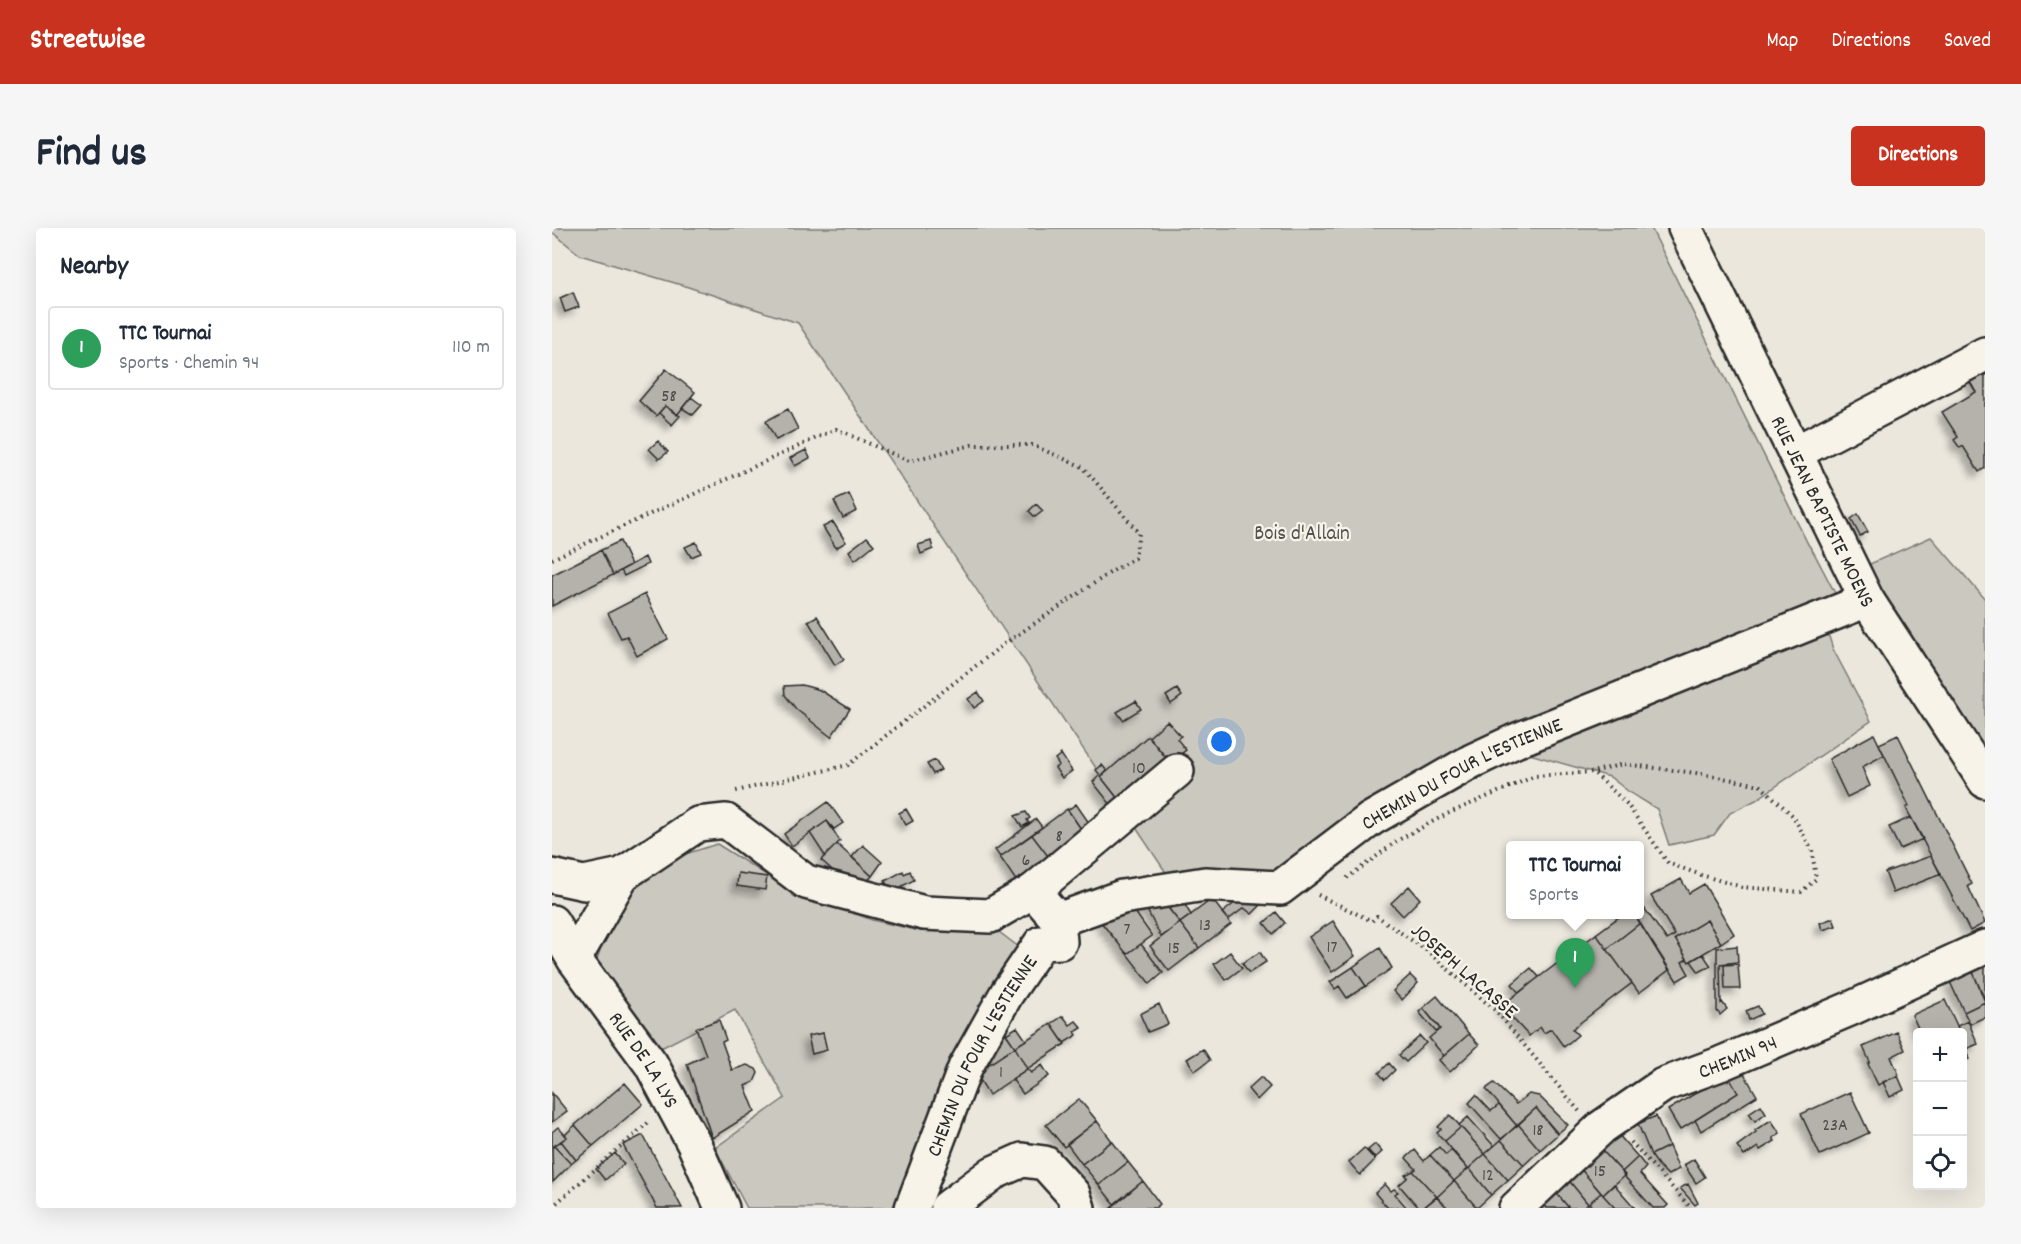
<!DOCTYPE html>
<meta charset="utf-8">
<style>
body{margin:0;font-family:Dekko,sans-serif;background:#f6f6f7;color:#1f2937}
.controls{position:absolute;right:18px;bottom:18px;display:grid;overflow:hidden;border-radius:6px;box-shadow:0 6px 24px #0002}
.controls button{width:54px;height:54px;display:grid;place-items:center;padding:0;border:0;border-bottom:2px solid #e0e1e3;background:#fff;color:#1f2937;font:30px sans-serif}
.you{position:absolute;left:670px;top:514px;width:21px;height:21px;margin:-15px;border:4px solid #fff;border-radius:50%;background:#1a73e8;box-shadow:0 0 0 9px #1a73e833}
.badge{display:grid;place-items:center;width:39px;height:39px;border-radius:50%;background:#c8321e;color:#fff;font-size:20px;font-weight:700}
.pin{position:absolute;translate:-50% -50px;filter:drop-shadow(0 2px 3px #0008)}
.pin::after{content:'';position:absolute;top:32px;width:21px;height:18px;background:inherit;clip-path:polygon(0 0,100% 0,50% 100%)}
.popup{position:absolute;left:954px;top:613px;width:138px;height:78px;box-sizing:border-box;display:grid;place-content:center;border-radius:6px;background:#fff;filter:drop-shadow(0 2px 4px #0005);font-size:20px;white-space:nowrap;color:#747a83}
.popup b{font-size:22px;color:#1f2937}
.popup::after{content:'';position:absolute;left:50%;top:100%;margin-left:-12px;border:12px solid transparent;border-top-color:#fff}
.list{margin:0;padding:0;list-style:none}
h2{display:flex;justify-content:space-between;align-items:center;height:78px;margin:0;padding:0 24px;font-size:26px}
h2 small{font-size:20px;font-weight:400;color:#747a83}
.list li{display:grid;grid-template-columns:39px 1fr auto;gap:18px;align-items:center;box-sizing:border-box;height:84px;margin:0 12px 12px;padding:0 12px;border:2px solid #e0e1e3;border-radius:6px}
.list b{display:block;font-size:22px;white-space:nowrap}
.list p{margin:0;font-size:20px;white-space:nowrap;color:#747a83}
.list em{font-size:20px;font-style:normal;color:#747a83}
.icon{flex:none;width:33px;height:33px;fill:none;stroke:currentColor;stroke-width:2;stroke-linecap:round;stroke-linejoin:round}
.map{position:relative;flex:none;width:1433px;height:980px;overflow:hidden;border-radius:6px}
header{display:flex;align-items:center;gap:36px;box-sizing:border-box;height:84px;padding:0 30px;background:#c8321e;color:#fff}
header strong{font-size:28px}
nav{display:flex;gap:33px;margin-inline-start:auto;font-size:21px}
.intro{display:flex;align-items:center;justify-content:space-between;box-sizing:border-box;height:144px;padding:0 36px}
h1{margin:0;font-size:42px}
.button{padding:15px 27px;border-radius:6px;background:#c8321e;color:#fff;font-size:21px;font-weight:700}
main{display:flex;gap:36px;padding:0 36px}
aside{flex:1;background:#fff;border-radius:6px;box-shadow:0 6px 24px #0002}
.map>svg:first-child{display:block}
.green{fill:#cbc8bf;stroke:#7b7a75;stroke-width:1.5}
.building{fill:#b5b2ab;stroke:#2b2b2b;stroke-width:1.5;filter:url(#shadow)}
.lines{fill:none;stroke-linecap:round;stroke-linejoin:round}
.minor-casing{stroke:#2b2b2b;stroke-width:38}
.major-casing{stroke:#2b2b2b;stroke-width:38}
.path{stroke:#2b2b2b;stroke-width:4;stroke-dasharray:1.5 4.5;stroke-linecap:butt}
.minor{stroke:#f7f3e8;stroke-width:33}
.major{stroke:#f7f3e8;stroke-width:33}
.labels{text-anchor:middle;stroke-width:4.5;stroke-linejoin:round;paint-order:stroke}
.number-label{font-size:18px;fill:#4e4d4b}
.street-label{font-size:21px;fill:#2b2b2b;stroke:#f7f3e8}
.park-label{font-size:21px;fill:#535250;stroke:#f7f3e8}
</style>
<header>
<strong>Streetwise</strong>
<nav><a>Map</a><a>Directions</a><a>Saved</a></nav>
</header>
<div class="intro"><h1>Find us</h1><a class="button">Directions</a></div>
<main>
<aside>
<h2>Nearby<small></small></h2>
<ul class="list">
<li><span class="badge" style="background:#2e9e5b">1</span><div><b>TTC Tournai</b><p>Sports · Chemin 94</p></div><em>110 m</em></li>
</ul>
</aside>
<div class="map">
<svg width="1433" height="980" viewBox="0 0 1433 980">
<defs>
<filter id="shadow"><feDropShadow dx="-5.5" dy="5.5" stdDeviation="3" flood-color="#0004"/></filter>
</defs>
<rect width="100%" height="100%" fill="#ebe7dd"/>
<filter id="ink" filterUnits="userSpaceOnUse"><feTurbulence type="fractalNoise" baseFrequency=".0167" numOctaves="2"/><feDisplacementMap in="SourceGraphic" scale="12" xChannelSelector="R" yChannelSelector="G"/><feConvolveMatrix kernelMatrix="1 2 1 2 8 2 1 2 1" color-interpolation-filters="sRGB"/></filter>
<g filter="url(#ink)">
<!-- green -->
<path class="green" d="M0,0H1099L1256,316L1262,325L1284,367L1272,393L1281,421L1319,493L1204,572L1178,585L1162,607L1117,617L1105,581L1077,564L1058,549L974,525L728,660L625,661L246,95L133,58L28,27L0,4Z
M1379,309L1433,371V529L1311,339Z
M165,616L229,656L320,692L364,702L447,704L468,720L393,851L341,980H195L163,920L233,870L183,782L109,820L45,732L59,691L99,637Z"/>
<!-- building -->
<path class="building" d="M21,64L27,79L13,84L8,70Z
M1433,140V240L1427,244L1411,218L1408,220L1402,212L1406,209L1390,184L1424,164L1416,151Z
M114,141L143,164L125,187L113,178L104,188L87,173Z
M139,169L150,177L141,187L130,180Z
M113,178L128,188L120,197L107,185Z
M236,181L246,201L224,212L214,193Z
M106,213L116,224L107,231L97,221Z
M254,222L258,230L243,238L238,230Z
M297,266L305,283L291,290L282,273Z
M484,276L491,283L483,289L477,283Z
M1306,286L1316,304L1308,308L1299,291Z
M281,294L294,314L284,320L271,299Z
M315,309L322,317L303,332L297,323Z
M68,313L79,337L61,347L49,322Z
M379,313L381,321L369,326L366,317Z
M144,314L149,325L139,329L133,319Z
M49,322L61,347L0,378V347Z
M93,329L96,336L72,348L69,342Z
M93,366L116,411L85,428L75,408L69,410L56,385Z
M265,388L292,431L283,437L256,393Z
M250,457L268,462L298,481L279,509L244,481L233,467L232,458Z
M625,461L630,468L619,476L614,468Z
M426,464L432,473L422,480L416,471Z
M584,473L589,481L571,492L565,484Z
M615,493L629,508L625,511L634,522L618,534L597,509Z
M1322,506L1332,527L1310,539L1318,558L1295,569L1277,531Z
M1346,507L1420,656L1416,658L1433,695L1418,703L1354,580L1357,578L1327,516Z
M596,508L619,536L571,577L549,549Z
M509,526L520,543L510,550L503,540L507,537L503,531Z
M383,532L389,542L381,546L375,536Z
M550,537L555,543L549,549L570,576L563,582L541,554L548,547L544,542Z
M276,574L291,595L282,601L275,593L240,618L232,606Z
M524,576L542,602L534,608L516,582Z
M354,581L361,593L354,597L347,585Z
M515,581L534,608L499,632L480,607Z
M474,584L478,590L475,592L477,595L470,599L463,588Z
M1359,589L1371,611L1348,621L1337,599Z
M484,591L490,599L448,629L443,622Z
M275,593L288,613L273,628L258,605Z
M480,607L499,632L467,657L448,629Z
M285,616L320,648L305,664L269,632Z
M311,617L330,634L320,648L300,629Z
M1379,628L1389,646L1341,665L1333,644Z
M351,643L352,646L358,643L362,652L339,664L333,653Z
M186,645L215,649L213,662L185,658Z
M1129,651L1137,665L1152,656L1182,706L1169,715L1155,692L1123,711L1135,731L1130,734L1137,746L1125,753L1082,686H1088V674L1115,712L1123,707L1099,668Z
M857,658L868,671L851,688L839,675Z
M629,670L639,687L628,695L614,677Z
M609,671L628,695L609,709L595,682L590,684L586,674Z
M660,671L679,696L647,720L628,695Z
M684,674H712L700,686L692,680L676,692L670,685Z
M581,681L600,708L575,726L548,693Z
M724,684L733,695L721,706L712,695Z
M1071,686H1082L1088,695L1055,721L1044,706Z
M1281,690L1284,698L1270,702L1268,695Z
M1155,692L1169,715L1137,734L1123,711Z
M781,693L803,728L780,744L757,709Z
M628,695L647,720L617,743L598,718Z
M1088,695L1117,742L1087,765L1055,721Z
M1044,706L1080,755L1020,801L1026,807L1012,819L999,801L992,805L988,799L977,808L949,778Z
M589,716L611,745L598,756L575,726Z
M1185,718L1186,734L1168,736L1169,775L1170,774L1175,781L1168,787L1165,783V720Z
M828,720L840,740L814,758L801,739Z
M678,724L690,740L674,752L662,736Z
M708,724L714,734L697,745L690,735Z
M1151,726L1159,738L1147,744L1139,733Z
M1186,736L1188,761H1173L1172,737Z
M1433,738V772L1421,744Z
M801,739L814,758L795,770L787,758L783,761L778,754Z
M979,740L987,749L967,765L960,756Z
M1421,744L1433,774L1412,784L1398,754Z
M858,747L866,755L850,772L841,763Z
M885,768L917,806L892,828L877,810L888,801L871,780Z
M1393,772L1408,804H1368L1360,787Z
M1433,774V789L1418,796L1412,784Z
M607,776L616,796L596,804L588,786Z
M1206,778L1210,786L1197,792L1194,783Z
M871,780L886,798L888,801L884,804L867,784Z
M511,788L518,797L524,793L530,800L523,804L525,807L512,815L499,796Z
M167,792L174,812L170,814L180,842L195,837L204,841L206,845L202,854L193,858L203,883L160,910L135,836L154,827L144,800Z
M1416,793L1426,816L1414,821L1417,831L1410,834V804H1408L1405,798Z
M499,796L513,816L475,841L463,819Z
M449,798L463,819L424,845Z
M465,799L474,812L463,819L454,806Z
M1345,804L1353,822L1339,829L1347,847L1326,857L1316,836L1318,834L1311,819Z
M271,805L275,822L260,826L256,808Z
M917,806L927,817L898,844L887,832Z
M868,808L874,815L854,834L847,827Z
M463,819L475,841L437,867L424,845Z
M651,821L658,832L643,843L635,831Z
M837,835L843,842L833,852L827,845Z
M490,837L497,848L471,866L460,851L475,841L479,845Z
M1189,840L1205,868L1149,903L1143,892L1186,865L1175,846Z
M1175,846L1186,865L1128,902L1116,882Z
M1346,848L1352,862L1338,869L1331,854Z
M709,849L718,859L705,872L696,861Z
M73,855L91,876L41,918L23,897Z
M942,855L964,876L977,866L987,868L1016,897L1005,906L984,880L965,898L934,861Z
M1298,864L1317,905L1268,927L1249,886Z
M0,865L15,883L0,894Z
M924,867L939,883L947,877L965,898L949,911L917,875Z
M527,871L545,893L512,919L494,897Z
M1209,877L1214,885L1203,893L1197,885Z
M984,880L1006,906L988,922L966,896Z
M898,887L909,899L893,913L885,905L889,901L886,899Z
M1104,888L1117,918L1099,927L1086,896Z
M916,889L942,918L933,926L907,897Z
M1219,892L1228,905L1221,910L1223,913L1208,922L1206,919L1192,928L1185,918L1204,904L1203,902Z
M545,893L560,913L530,936L515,916Z
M966,896L988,922L972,937L949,912Z
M23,897L41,918L24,932L9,913L15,909L13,907Z
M6,899L15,909L0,919V904Z
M909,899L933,926L916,941L893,913Z
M1065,905L1086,929L1070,944L1048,920Z
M91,907L130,980H105L71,917Z
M949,912L972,937L956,952L933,926Z
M9,913L24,932L19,936L2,918Z
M560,913L576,934L547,957L530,936Z
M823,916L830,924L823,930L816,922Z
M2,918L19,936L1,954L0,920Z
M1117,918L1127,941L1116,947L1106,937L1099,927Z
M887,919L894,927L899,922L916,941L902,953L878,927Z
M812,920L823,932L808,947L797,934Z
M1048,920L1073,947L1051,967L1027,939Z
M863,922L872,933L878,927L902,953L885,969L861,943L864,941L854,930Z
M63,925L72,936L53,952L44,941Z
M933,926L956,952L939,967L917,940Z
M1086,929L1094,939L1088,946L1116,977L1113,980H1101L1072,948L1070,944Z
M1142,931L1153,949L1144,955L1132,937Z
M576,934L591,953L562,976L547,957Z
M1027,939L1049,965L1036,976L1015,950Z
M917,940L939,967L925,980L902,953Z
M861,943L885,969L871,980H867L847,957L856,949L853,947Z
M1015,950L1036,976L1032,980H1017L1002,962Z
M591,953L608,976L603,980H559Z
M902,953L925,980H896L885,969Z
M833,956L839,963L842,961L846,964L843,966L855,980H836L823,965Z
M1062,956L1083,980H1063L1051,967Z
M1136,956L1146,975L1143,977L1128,960Z
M1002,962L1017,980H995L989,973Z
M1049,965L1051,967L1063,980H1041L1037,975Z
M884,969L896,980H871Z"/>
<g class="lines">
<!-- minor casing -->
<g class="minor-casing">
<g id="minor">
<path id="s1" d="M1133,0L1315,372L1433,553"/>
<path d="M1243,225L1433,126"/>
<path id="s2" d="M0,648L32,655L70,647L146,596L174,593L254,654L372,685L438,688L481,663L506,692L570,669L653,656L728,660L819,591L920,533L963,513L1315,372"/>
<path d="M481,663L625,543"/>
<path d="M22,731L70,647"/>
<path id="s3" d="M360,980L413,840L455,765L489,715L508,714L506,692"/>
<path d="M395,980L441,945L470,932L493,935L521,966L526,980"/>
<path id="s4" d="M964,980L1050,899L1111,857L1168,836L1300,780L1433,719"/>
</g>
</g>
<!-- major casing -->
<g class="major-casing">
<g id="major">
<path id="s5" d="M0,694L22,731L99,836L142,916L170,980"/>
</g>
</g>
<!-- path -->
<path class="path" d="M0,331L284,201L357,233L420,217H480L531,239L587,305L583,330L559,344L452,416L296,537L180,564
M795,650L848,611L895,586L983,548L1041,544L1075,576L1116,635L1149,647L1190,659L1249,664L1264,651L1260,622L1241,588L1208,557L1144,545L1071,536L1041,544
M766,667L820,693L825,688L875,723L945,784L1027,883
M1079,914L1139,980
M0,979L98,893"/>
<!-- minor -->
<use href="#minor" class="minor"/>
<!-- major -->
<use href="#major" class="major"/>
</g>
</g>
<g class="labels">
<!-- number labels -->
<g class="number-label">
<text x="117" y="173">58</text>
<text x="587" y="545">10</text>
<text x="507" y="613">8</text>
<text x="474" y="637">6</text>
<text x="653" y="702">13</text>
<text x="575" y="706">7</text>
<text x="780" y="724">17</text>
<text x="622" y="725">15</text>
<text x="449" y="849">1</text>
<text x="1283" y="902">23A</text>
<text x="986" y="907">18</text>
<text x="1048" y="948">15</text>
<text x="936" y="952">12</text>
</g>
<!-- street labels -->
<g class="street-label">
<text dy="7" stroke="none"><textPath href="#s1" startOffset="315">RUE JEAN BAPTISTE MOENS</textPath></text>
<text dy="7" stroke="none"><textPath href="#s2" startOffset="1011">CHEMIN DU FOUR L'ESTIENNE</textPath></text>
<text transform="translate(913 742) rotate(41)" y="7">JOSEPH LACASSE</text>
<text dy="7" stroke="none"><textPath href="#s3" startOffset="168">CHEMIN DU FOUR L'ESTIENNE</textPath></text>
<text dy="7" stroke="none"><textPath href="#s4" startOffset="272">CHEMIN 94</textPath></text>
<text dy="7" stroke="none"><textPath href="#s5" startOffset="166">RUE DE LA LYS</textPath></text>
</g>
<!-- park labels -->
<g class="park-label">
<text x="750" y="311">Bois d'Allain</text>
</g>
</g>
</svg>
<div class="controls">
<button>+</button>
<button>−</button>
<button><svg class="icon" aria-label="locate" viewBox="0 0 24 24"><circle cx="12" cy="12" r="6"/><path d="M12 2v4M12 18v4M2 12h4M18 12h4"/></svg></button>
</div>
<div class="you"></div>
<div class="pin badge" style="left:1023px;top:760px;background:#2e9e5b">1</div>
<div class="popup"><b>TTC Tournai</b>Sports</div>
</div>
</main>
